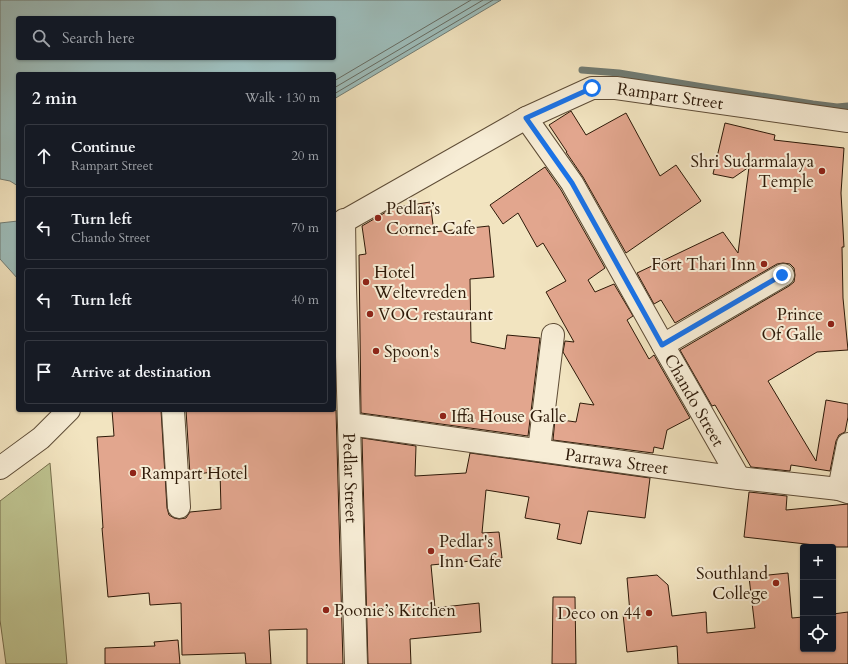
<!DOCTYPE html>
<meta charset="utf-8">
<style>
body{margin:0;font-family:Cardo,serif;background:#242831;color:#f1f3f6}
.controls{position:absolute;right:12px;bottom:12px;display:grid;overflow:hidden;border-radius:4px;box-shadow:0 1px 3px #0004}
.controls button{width:36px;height:36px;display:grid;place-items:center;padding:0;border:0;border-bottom:1px solid #363941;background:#171b24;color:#f1f3f6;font:20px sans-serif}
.stop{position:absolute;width:12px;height:12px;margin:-9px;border:3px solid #1a73e8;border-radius:50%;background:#fff}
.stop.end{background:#1a73e8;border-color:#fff;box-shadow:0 1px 4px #0008}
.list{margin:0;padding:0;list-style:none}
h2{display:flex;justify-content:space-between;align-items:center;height:52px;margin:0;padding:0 16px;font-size:17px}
h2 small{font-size:13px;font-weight:400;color:#9ea1a6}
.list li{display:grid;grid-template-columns:26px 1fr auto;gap:12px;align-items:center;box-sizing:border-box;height:64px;margin:0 8px 8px;padding:0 8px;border:1px solid #363941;border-radius:4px}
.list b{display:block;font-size:15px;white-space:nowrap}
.list p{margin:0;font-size:13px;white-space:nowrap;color:#9ea1a6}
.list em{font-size:13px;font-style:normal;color:#9ea1a6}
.icon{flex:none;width:22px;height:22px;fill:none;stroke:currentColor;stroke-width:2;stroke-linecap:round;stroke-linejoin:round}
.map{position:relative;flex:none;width:848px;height:664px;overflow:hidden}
.search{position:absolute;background:#171b24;box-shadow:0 1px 3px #0004;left:16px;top:16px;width:320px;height:44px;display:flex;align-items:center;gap:10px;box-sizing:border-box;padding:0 14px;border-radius:4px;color:#9ea1a6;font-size:15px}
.panel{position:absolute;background:#171b24;box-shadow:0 1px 3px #0004;left:16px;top:72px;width:320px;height:340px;border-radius:4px}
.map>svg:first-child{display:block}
.green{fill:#bec390;stroke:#766e4c}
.water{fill:#9dbdbb;stroke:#707b73;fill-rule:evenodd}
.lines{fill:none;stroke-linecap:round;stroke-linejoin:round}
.shore{stroke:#656b62;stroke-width:1}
.stream{stroke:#707b73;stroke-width:7}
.building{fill:#e2a68e;stroke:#2d1908}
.minor-casing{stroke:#5e4c36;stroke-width:24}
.minor{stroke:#f7edd6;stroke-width:22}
.route{stroke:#1a73e8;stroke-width:5}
.poi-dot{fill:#8f2418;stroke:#f7edd6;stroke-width:1.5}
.labels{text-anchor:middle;stroke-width:4;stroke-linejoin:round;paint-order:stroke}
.street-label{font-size:17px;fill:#2d1908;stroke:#f7edd6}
.poi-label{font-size:17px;fill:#2d1908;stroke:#f7edd6;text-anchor:start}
</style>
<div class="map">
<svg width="848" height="664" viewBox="0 0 848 664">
<rect width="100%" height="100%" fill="#f2e4c0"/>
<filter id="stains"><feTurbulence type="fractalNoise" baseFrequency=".005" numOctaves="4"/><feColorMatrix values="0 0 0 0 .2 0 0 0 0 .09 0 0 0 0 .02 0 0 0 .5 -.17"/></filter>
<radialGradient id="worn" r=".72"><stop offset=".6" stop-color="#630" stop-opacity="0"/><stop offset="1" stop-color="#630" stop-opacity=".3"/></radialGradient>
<!-- green -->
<path class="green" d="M50,463L67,664H6L0,620V501Z"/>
<!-- water -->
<path class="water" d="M0,0H501L334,99V74H18V186L10,181L0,179ZM18,18H334V58H18Z
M18,221V279L0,259V223Z"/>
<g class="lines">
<!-- shore -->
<path class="shore" d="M334,81L471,0
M334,88L483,0
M334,94L493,0"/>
<!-- stream -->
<path class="stream" d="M582,70L619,73L703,87L813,104L837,107L848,106"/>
</g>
<!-- building -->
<path class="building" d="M571,111L586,135L626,113L660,176L676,165L701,201L626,253L583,177L566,152H567L549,125Z
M725,123L775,135L774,140L844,148L841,193L844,247H842L843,298L848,350L817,352L768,381L816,461L826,400L848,404V417L845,432L839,435L836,441L830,471L791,465L790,471L751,467L715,405L712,406L680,350L789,286L794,282L795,275L794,268L790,264L783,263L777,264L675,323L661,300L654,304L637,273L723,232L738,253L749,167L733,178L713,174Z
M545,167L561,190L605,268L588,280L595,292L614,284L633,316L627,320L649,359L654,355L690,418L667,430L663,449L654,447L653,453L553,440L555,419L576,422L580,403L594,405L563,352L565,341L574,342L546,292L566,281L543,243L537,247L518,213L503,224L490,205Z
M430,202L434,232L489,226L494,277L470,279L471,342L505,349L507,335L540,338L528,436L361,413L359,255L366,254L362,226L393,208Z
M112,410H161L167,508L169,515L174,518L179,519L186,518L190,512L221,509L220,471L190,475L186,410H336L343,664H307V629L269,630L271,664H246L245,653L182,655L181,603L150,605L149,593L108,597L102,528H103L97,437L114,436Z
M362,438L416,446L415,476L466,473L470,453L650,478L645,518L588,511L581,544L557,539L560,524L525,518L529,497L486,490L482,533L499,532L502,558L431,565L435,608L479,603L481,632L410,639L411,664H368Z
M749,492L787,496L786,510L848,504V547H832L744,537Z
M788,573L792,618L803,617V649H833V614L848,612V664H678L677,646L627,652L623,614L630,613L627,578L657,575L668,585L672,616L706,612L707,633L755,628L749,577Z
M553,597H575L576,664H552Z
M178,640L180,664H105V648L155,646L154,642Z"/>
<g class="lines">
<!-- minor casing -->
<g class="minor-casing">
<g id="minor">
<path id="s1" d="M526,118L572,183L663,345L739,478"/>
<path id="s2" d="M344,220L345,288L356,664"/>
<path id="s3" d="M334,227L526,118L592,88H616L848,121"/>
<path d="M663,345L783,275"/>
<path d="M173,410L179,507"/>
<path id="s4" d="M349,424L739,478L839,489L848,492"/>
<path d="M539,450L553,335"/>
<path d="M0,468L41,438L69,410"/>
<path d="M839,489L848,444"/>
</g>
</g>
<!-- minor -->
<use href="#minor" class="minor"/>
</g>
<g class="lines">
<!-- route -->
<path class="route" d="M592,88L526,118L572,183L662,345L782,275"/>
</g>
<!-- markers -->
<g class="poi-dot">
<circle cx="822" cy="171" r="4"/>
<circle cx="378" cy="218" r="4"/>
<circle cx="764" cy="264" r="4"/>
<circle cx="366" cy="282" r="4"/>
<circle cx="370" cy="314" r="4"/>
<circle cx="831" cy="324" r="4"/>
<circle cx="376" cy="351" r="4"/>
<circle cx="443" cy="416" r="4"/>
<circle cx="133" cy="473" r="4"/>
<circle cx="431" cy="551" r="4"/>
<circle cx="776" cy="583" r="4"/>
<circle cx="326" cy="610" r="4"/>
<circle cx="649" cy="613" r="4"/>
</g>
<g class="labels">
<!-- street labels -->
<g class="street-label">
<text dy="6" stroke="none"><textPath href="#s3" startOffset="372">Rampart Street</textPath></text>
<text dy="6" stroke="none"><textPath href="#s1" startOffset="329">Chando Street</textPath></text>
<text dy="6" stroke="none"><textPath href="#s4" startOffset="270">Parrawa Street</textPath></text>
<text dy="6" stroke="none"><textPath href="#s2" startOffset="258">Pedlar Street</textPath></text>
</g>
<!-- poi labels -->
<g class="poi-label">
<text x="814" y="167" text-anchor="end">Shri Sudarmalaya<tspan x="814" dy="20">Temple</tspan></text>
<text x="386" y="214">Pedlar’s<tspan x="386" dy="20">Corner Cafe</tspan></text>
<text x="756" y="270" text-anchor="end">Fort Thari Inn</text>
<text x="374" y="278">Hotel<tspan x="374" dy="20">Weltevreden</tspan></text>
<text x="378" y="320">VOC restaurant</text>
<text x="823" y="320" text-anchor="end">Prince<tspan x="823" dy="20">Of Galle</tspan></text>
<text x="384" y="357">Spoon's</text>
<text x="451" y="422">Iffa House Galle</text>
<text x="141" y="479">Rampart Hotel</text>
<text x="439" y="547">Pedlar's<tspan x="439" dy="20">Inn Cafe</tspan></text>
<text x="768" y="579" text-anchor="end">Southland<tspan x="768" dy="20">College</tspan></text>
<text x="334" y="616">Poonie’s Kitchen</text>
<text x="641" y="619" text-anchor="end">Deco on 44</text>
</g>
</g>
<rect width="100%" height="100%" filter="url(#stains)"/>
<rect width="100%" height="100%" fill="url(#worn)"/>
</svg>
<div class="controls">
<button>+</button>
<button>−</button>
<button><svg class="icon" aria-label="locate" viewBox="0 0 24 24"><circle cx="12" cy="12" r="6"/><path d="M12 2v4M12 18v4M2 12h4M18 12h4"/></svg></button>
</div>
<div class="stop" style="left:592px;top:88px"></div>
<div class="stop end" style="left:782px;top:275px"></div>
<div class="search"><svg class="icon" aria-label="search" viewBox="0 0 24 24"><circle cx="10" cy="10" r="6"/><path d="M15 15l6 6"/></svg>Search here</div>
<section class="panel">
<h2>2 min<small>Walk · 130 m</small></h2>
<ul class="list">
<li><svg class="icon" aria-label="ahead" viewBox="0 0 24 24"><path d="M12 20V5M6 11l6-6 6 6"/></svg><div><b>Continue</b><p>Rampart Street</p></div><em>20 m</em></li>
<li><svg class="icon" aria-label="left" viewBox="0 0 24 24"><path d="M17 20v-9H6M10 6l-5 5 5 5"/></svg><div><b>Turn left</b><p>Chando Street</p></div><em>70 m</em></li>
<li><svg class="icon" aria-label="left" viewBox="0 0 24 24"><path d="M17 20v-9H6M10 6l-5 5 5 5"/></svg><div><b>Turn left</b></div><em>40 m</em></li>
<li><svg class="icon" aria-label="arrive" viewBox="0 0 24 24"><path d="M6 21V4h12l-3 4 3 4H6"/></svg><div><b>Arrive at destination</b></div></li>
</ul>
</section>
</div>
